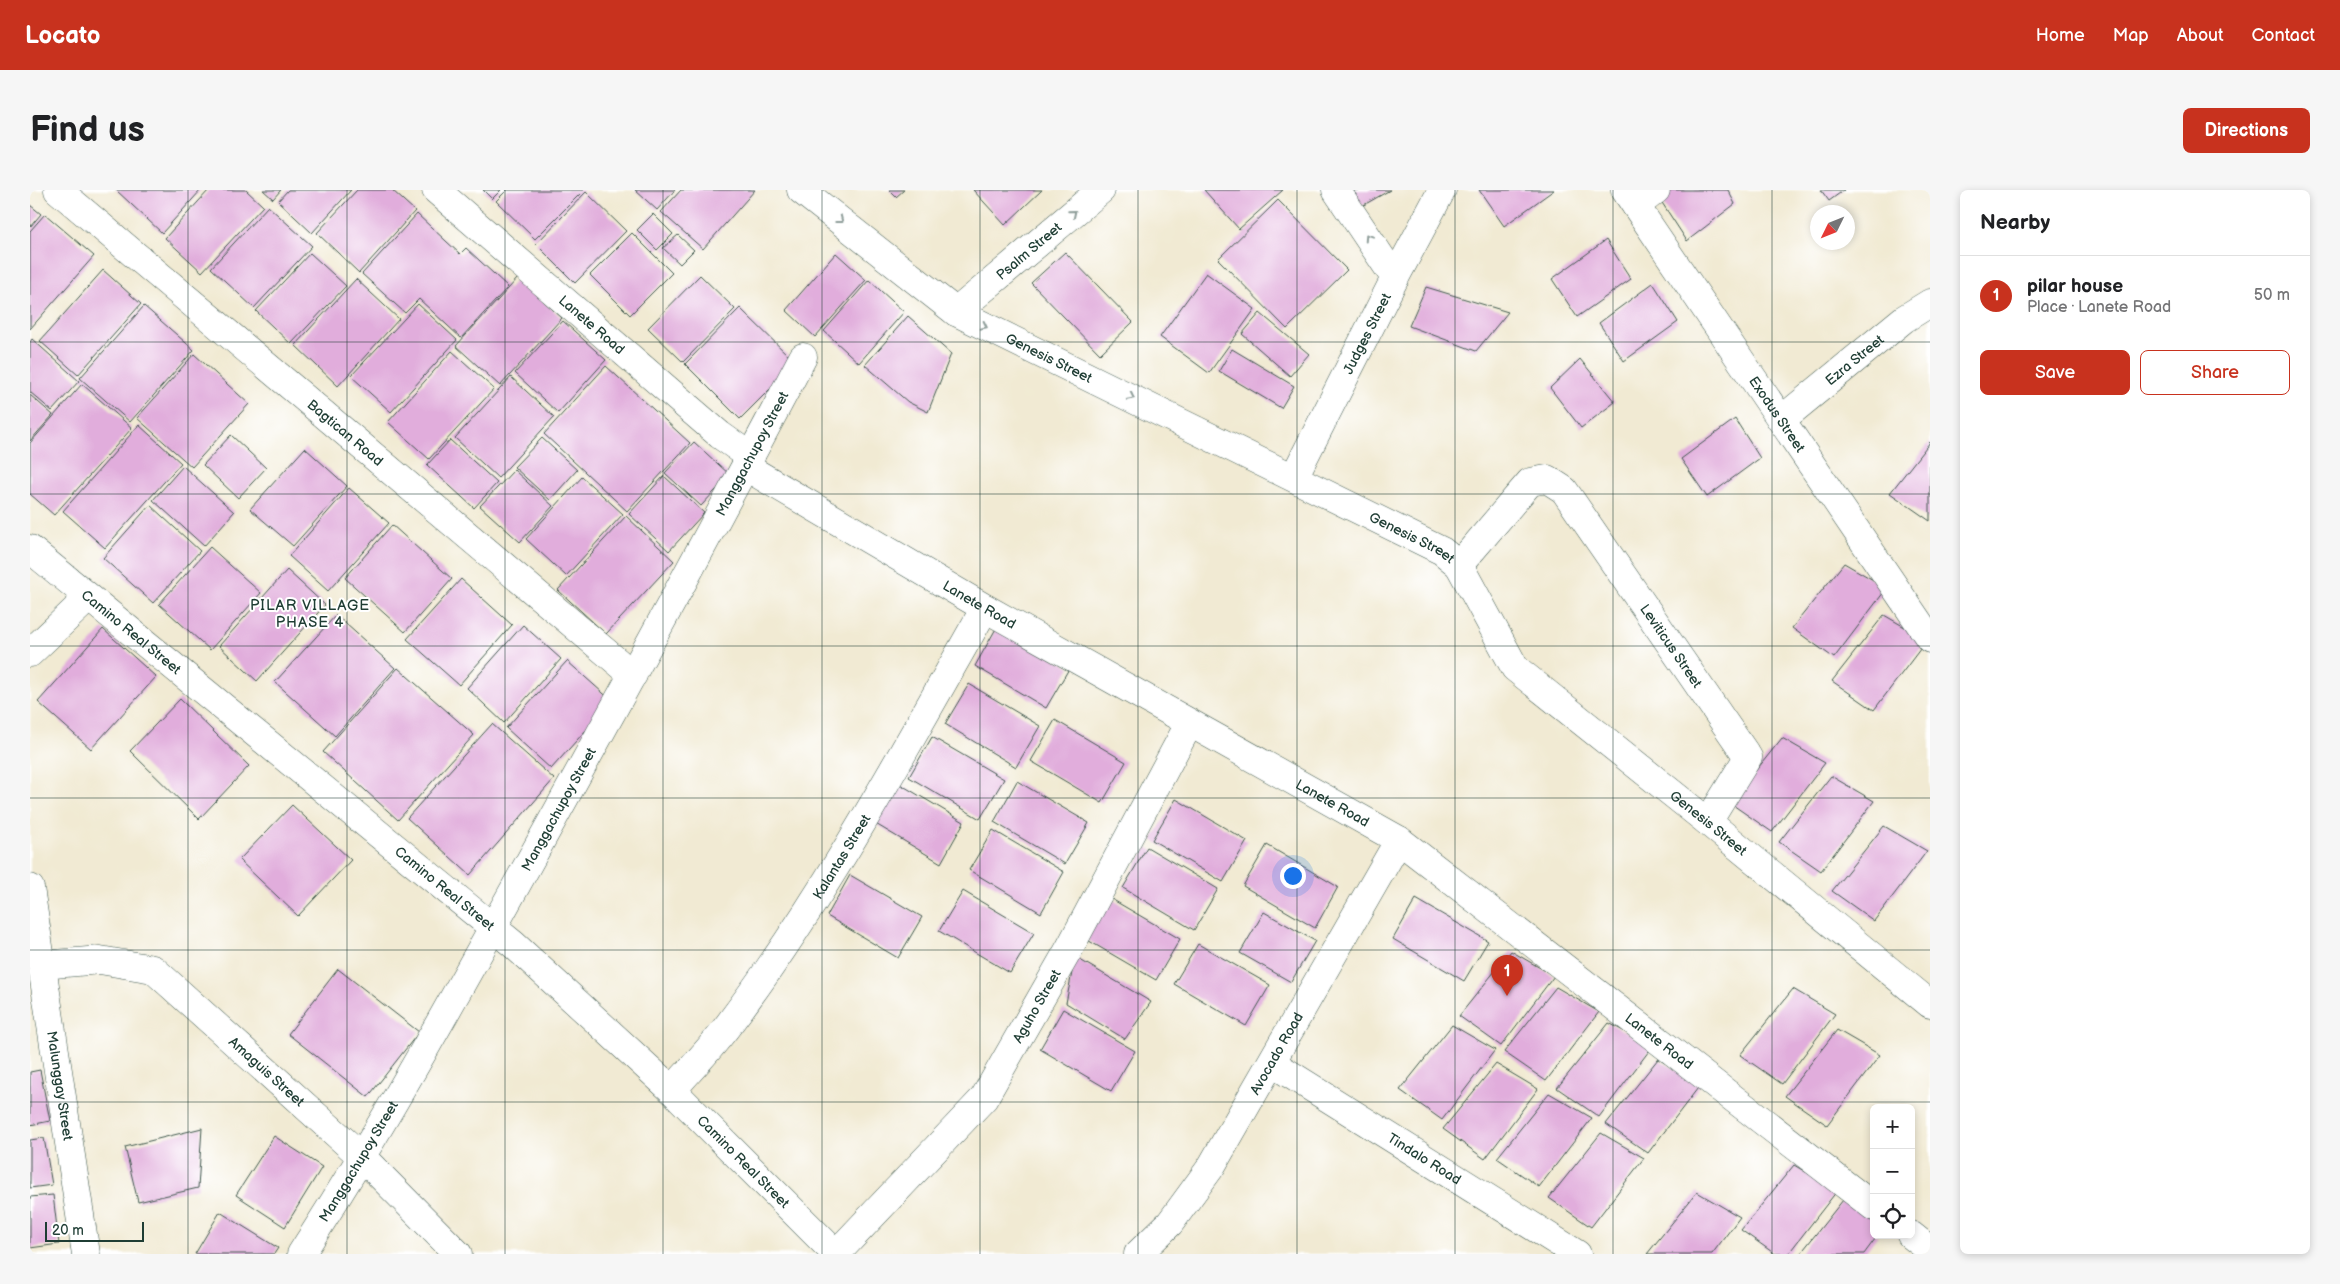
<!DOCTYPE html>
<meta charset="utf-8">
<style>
body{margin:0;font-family:"Balsamiq Sans",sans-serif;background:#f6f6f6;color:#202124}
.controls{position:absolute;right:15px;bottom:15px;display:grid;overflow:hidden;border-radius:8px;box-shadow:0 2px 8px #0003}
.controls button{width:45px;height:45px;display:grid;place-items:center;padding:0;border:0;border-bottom:1px solid #e0e0e0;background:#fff;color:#202124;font:25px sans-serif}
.compass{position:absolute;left:1780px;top:15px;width:45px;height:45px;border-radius:50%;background:#fff;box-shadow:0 2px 8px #0003;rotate:227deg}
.scale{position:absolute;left:15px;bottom:12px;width:99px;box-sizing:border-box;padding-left:5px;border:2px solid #1f3d34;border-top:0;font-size:14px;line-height:18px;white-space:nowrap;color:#1f3d34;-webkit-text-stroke:4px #fff;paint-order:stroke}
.you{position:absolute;left:1262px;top:685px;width:18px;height:18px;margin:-12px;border:4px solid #fff;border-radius:50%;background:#1a73e8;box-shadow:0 0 0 8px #1a73e833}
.badge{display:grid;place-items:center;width:32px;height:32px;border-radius:50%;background:#c8321e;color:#fff;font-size:16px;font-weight:700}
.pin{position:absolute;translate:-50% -41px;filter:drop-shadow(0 1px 2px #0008)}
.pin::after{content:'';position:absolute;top:26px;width:18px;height:15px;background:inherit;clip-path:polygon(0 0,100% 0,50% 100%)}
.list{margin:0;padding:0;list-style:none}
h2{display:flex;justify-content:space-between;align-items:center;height:65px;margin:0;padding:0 20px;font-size:21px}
h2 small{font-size:16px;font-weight:400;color:#757577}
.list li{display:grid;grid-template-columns:32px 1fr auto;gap:15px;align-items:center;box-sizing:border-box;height:80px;padding:0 20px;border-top:1px solid #e0e0e0}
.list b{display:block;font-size:19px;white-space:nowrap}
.list p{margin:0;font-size:16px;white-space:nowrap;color:#757577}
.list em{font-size:16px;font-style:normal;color:#757577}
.actions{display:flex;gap:10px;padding:15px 20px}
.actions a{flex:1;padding:11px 0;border:1px solid #c8321e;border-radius:8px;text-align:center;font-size:18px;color:#c8321e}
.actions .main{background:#c8321e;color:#fff}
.icon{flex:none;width:28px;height:28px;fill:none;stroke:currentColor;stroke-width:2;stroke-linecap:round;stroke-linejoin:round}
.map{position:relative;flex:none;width:1900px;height:1064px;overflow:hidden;border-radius:8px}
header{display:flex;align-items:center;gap:30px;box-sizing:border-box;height:70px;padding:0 25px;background:#c8321e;color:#fff}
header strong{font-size:24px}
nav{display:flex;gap:28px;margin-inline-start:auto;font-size:18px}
.intro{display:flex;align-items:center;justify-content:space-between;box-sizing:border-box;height:120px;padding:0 30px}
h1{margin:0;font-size:35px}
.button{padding:12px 22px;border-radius:8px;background:#c8321e;color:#fff;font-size:18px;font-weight:700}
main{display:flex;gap:30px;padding:0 30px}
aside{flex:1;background:#fff;border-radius:8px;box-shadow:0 2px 8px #0003}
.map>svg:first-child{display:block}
.building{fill:#e1addc}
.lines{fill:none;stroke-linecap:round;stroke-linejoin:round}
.minor-casing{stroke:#3e574c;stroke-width:29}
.minor{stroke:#fff;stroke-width:28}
.oneway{stroke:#8f9e9a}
.grid{fill:none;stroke:#1f3d34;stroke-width:1;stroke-opacity:0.55}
.labels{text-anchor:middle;stroke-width:4;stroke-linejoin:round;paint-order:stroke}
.street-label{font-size:14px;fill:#1f3d34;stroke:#fff}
.neighbourhood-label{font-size:15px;letter-spacing:1px;fill:#1f3d34;stroke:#fff}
</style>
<header>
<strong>Locato</strong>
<nav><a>Home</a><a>Map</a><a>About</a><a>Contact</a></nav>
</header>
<div class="intro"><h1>Find us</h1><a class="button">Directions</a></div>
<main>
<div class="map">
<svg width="1900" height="1064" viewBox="0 0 1900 1064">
<rect width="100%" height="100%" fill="#fff"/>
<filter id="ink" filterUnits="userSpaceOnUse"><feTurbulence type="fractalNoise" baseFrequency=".02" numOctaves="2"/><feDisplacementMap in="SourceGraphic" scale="10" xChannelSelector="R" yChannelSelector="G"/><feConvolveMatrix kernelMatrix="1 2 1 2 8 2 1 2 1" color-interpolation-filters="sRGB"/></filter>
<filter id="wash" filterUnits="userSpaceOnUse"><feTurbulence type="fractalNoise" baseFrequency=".0096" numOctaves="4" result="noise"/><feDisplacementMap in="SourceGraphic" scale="20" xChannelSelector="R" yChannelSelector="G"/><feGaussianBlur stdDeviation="1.12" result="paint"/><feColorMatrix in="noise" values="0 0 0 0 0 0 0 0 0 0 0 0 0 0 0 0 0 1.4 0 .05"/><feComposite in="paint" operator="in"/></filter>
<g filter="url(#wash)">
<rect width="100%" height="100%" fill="#f1ead3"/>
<g id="blocks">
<!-- building -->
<path class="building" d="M86,0H171L132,43Z
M179,0H216L233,16L172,82L135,48Z
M233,0H251L243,9Z
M258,0H321L282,43L248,11Z
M327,0H362L385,21L329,83L287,43Z
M453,0H471L462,9Z
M477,0H554L505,49L466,11Z
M605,0H645L627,20Z
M651,0H725L673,59L631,22Z
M859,0H874L866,7Z
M943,0H1012L975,35Z
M1174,0H1253L1209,39Z
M1323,0H1360L1332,16Z
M1449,0H1524L1474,36Z
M1634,0H1698L1705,14L1657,51L1627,5Z
M1791,0H1814L1799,11Z
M556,2L596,41L545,93L506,54Z
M1248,10L1317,80L1257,139L1188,69Z
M0,15L11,24L0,37Z
M238,16L282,56L224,118L181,78Z
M15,24L64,66L0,139V41Z
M387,24L430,64L436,58L478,97L431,148L389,109L375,123L332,84Z
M623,24L643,44L627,60L607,40Z
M602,43L642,83L600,125L560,85Z
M648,45L664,60L650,74L633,58Z
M1576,50L1601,89L1547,127L1522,89Z
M1035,62L1103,132L1070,164L1001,93Z
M280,63L316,96L261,154L226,121Z
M806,63L836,90L785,147L756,120Z
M73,80L111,114L48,185L10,151Z
M1176,83L1225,119L1179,183L1130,147Z
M670,85L705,119L653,172L618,138Z
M488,88L532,128L470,196L426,156Z
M326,89L369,129L308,196L265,155Z
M839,90L874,122L829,173L794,141Z
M1623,93L1648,132L1594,171L1569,133Z
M1396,97L1478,122L1446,161L1379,136Z
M388,114L427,150L361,222L321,186Z
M114,116L164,160L100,232L50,188Z
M710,118L766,173L710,229L655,174Z
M1230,123L1279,164L1260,186L1212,144Z
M878,126L921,164L898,222L878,212L835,175Z
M533,131L576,170L528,223L485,183Z
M2,149L49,191L22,221L0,202V152Z
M1202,159L1264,196L1251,218L1189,181Z
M422,161L464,199L399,269L358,232Z
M164,164L219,214L162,277L107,228Z
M1550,169L1585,212L1551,238L1520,198Z
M576,176L660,253L597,321L514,244Z
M481,187L524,227L468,288L425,248Z
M52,194L102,238L24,325L0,304V253Z
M0,205L23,225L0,251Z
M1705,229L1730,268L1677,307L1651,269Z
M109,235L151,273L75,358L33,321Z
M201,245L236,278L208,308L173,275Z
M512,248L547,280L520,310L484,277Z
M420,250L467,293L444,318L397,275Z
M664,252L700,285L671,316L635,283Z
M1900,252V331L1860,303Z
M275,258L317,296L263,356L220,319Z
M153,276L204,322L174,356L123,310Z
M484,280L523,316L490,352L450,316Z
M634,286L674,323L639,361L599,324Z
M552,287L593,324L536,386L496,349Z
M319,298L359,333L298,401L259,366Z
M120,315L170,361L123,413L73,368Z
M596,326L644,371L576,444L528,400Z
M362,335L422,389L375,442L315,388Z
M180,357L231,403L180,460L129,414Z
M1814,373L1857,398L1804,468L1762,438Z
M257,380L295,415L227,491L189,456Z
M431,389L482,435L429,495L377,449Z
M306,425L365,478L305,546L245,492Z
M1854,425L1897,450L1844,520L1802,491Z
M493,435L531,469L474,533L437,498Z
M968,435L1040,477L1016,518L945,476Z
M73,439L126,487L61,559L8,512Z
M537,471L582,511L521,579L476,538Z
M368,478L444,545L368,630L293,562Z
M939,494L1010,536L986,577L915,534Z
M150,509L219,576L169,629L100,561Z
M1025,530L1096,572L1072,613L1001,571Z
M462,534L524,589L440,685L377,628Z
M902,547L974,589L950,629L879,587Z
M1752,548L1795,573L1742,642L1700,613Z
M1801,586L1844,611L1791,681L1749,652Z
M863,590L934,632L911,673L839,630Z
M987,591L1059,633L1035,674L964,632Z
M1146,609L1217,651L1193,692L1122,650Z
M262,615L321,670L268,726L209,670Z
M1854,636L1897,661L1844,731L1802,701Z
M963,640L1034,682L1011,723L939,680Z
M1237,655L1308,697L1285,738L1213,696Z
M1117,657L1188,699L1164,740L1093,698Z
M820,685L892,727L868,768L797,726Z
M933,701L1004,743L980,783L909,741Z
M1078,707L1150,749L1126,790L1054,748Z
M1386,709L1458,751L1434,791L1363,749Z
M1234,722L1285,751L1261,792L1210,763Z
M1168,754L1240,795L1216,836L1144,794Z
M1481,761L1524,786L1471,856L1429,826Z
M1045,767L1121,812L1095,849L1036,813Z
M308,779L389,842L338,907L258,844Z
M1526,797L1569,822L1516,891L1474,862Z
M1763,799L1805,824L1752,894L1710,865Z
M1033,819L1105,861L1081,901L1010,859Z
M1579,833L1622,857L1569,927L1527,898Z
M1422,835L1465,860L1412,930L1370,900Z
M1807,840L1850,865L1797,935L1755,906Z
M1628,869L1671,894L1618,963L1576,934Z
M1466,874L1508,899L1455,969L1413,939Z
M10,880L20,931L0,935V882Z
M1519,903L1562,928L1509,997L1467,968Z
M172,938L168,998L108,1012L95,957Z
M1571,943L1614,968L1561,1037L1519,1008Z
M244,946L292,977L255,1037L206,1005Z
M14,948L22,995L0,998V950Z
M1764,975L1807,1001L1758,1064H1745L1711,1040Z
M1667,1002L1710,1027L1682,1064H1617Z
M23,1005L29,1054L0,1058V1007Z
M1813,1010L1844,1028V1045H1848L1834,1064H1770Z
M190,1022L248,1058L244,1064H165Z"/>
</g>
</g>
<g filter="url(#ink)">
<use href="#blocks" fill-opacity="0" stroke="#3e574c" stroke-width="1"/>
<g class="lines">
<!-- minor casing -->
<g class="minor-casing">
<g id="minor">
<path id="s1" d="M28,0L603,485"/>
<path id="s2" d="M406,0L690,245L721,267"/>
<path id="s3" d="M771,0L926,122L1412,361L1429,375L1485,478L1678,632L1900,814"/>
<path d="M1306,0L1365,88"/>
<path id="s4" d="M1595,0L1900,449"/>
<path d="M1606,16L1626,0"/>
<path id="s5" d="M926,122L1071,0"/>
<path id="s6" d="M1751,230L1874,129L1900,113"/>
<path id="s7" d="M716,277L955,418L1369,650L1844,1017"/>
<path id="s8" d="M1264,287L1365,88L1412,0"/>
<path id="s9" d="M0,359L483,754L642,900L806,1064"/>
<path id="s10" d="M1429,375L1500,292L1517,289L1534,300L1718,567L1678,632"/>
<path d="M0,463L58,408"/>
<path id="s11" d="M0,698L56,1064"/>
<path id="s12" d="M12,775L70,770L123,779L333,968L428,1064"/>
<path id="s13" d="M1242,873L1547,1064"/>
<path id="s14" d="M642,900C661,879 682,857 699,834C797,704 875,559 955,418"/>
<path d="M1881,1045L1900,1060"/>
<path id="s15" d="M271,1064C354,935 428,801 502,667C594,501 685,335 773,167"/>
<path id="s16" d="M806,1064L954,908L1038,761L1159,534"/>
<path id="s17" d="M1108,1064L1140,1033L1181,977L1369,650"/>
</g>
</g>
<!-- minor -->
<use href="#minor" class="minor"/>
</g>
<!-- one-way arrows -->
<defs><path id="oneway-chevron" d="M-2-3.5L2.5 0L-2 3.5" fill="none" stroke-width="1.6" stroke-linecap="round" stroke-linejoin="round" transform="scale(1.25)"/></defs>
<g class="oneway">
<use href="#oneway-chevron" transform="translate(1043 23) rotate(-40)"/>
<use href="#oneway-chevron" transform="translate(810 30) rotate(38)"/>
<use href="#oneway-chevron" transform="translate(1338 47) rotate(-124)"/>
<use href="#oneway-chevron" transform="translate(954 136) rotate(26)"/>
<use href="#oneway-chevron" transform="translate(1101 207) rotate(26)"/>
</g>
</g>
<!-- grid -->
<path class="grid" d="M158,0V1064M317,0V1064M475,0V1064M633,0V1064M792,0V1064M950,0V1064M1108,0V1064M1267,0V1064M1425,0V1064M1583,0V1064M1742,0V1064M0,152H1900M0,304H1900M0,456H1900M0,608H1900M0,760H1900M0,912H1900"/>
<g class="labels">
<!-- street labels -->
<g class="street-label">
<text dy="5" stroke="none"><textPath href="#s5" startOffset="95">Psalm Street</textPath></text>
<text dy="5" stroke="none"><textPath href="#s2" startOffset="206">Lanete Road</textPath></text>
<text dy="5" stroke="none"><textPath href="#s8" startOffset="161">Judges Street</textPath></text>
<text dy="5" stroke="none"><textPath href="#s3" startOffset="301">Genesis Street</textPath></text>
<text dy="5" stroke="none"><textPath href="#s6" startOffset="95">Ezra Street</textPath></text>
<text dy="5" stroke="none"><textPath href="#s4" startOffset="271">Exodus Street</textPath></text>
<text dy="5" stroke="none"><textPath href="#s1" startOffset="376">Bagtican Road</textPath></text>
<text dy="5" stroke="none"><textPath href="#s15" startOffset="919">Manggachupoy Street</textPath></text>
<text dy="5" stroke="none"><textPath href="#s3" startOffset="706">Genesis Street</textPath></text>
<text dy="5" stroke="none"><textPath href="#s7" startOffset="271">Lanete Road</textPath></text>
<text dy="5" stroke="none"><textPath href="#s9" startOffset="131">Camino Real Street</textPath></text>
<text dy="5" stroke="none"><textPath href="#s10" startOffset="336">Leviticus Street</textPath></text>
<text dy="5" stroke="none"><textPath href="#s7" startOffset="676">Lanete Road</textPath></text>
<text dy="5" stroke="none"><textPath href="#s15" startOffset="514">Manggachupoy Street</textPath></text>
<text dy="5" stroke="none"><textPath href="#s3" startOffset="1126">Genesis Street</textPath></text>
<text dy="5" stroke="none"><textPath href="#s14" startOffset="289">Kalantas Street</textPath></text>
<text dy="5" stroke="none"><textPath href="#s9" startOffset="536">Camino Real Street</textPath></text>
<text dy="5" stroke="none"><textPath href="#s16" startOffset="321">Aguho Street</textPath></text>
<text dy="5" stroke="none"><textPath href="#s7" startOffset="1081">Lanete Road</textPath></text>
<text dy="5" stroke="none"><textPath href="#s17" startOffset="245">Avocado Road</textPath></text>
<text dy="5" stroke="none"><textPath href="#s12" startOffset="265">Amaguis Street</textPath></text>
<text dy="5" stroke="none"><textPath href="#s11" startOffset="200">Malunggay Street</textPath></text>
<text dy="5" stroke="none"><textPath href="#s13" startOffset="180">Tindalo Road</textPath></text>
<text dy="5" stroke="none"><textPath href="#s15" startOffset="109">Manggachupoy Street</textPath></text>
<text dy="5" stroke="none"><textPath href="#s9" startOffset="941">Camino Real Street</textPath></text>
</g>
<!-- neighbourhood labels -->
<g class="neighbourhood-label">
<text x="280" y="420">PILAR VILLAGE<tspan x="280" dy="17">PHASE 4</tspan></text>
</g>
</g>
</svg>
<div class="controls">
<button>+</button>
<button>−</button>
<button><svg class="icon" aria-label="locate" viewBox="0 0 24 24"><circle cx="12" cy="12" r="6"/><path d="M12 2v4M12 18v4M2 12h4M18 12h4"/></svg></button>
</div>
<svg class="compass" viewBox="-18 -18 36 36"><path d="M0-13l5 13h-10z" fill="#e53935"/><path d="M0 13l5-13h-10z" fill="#757577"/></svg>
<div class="scale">20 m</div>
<div class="you"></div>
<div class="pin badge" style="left:1477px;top:806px">1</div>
</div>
<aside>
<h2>Nearby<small></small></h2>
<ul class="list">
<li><span class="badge">1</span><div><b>pilar house</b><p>Place · Lanete Road</p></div><em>50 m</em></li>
</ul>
<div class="actions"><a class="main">Save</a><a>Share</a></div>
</aside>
</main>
